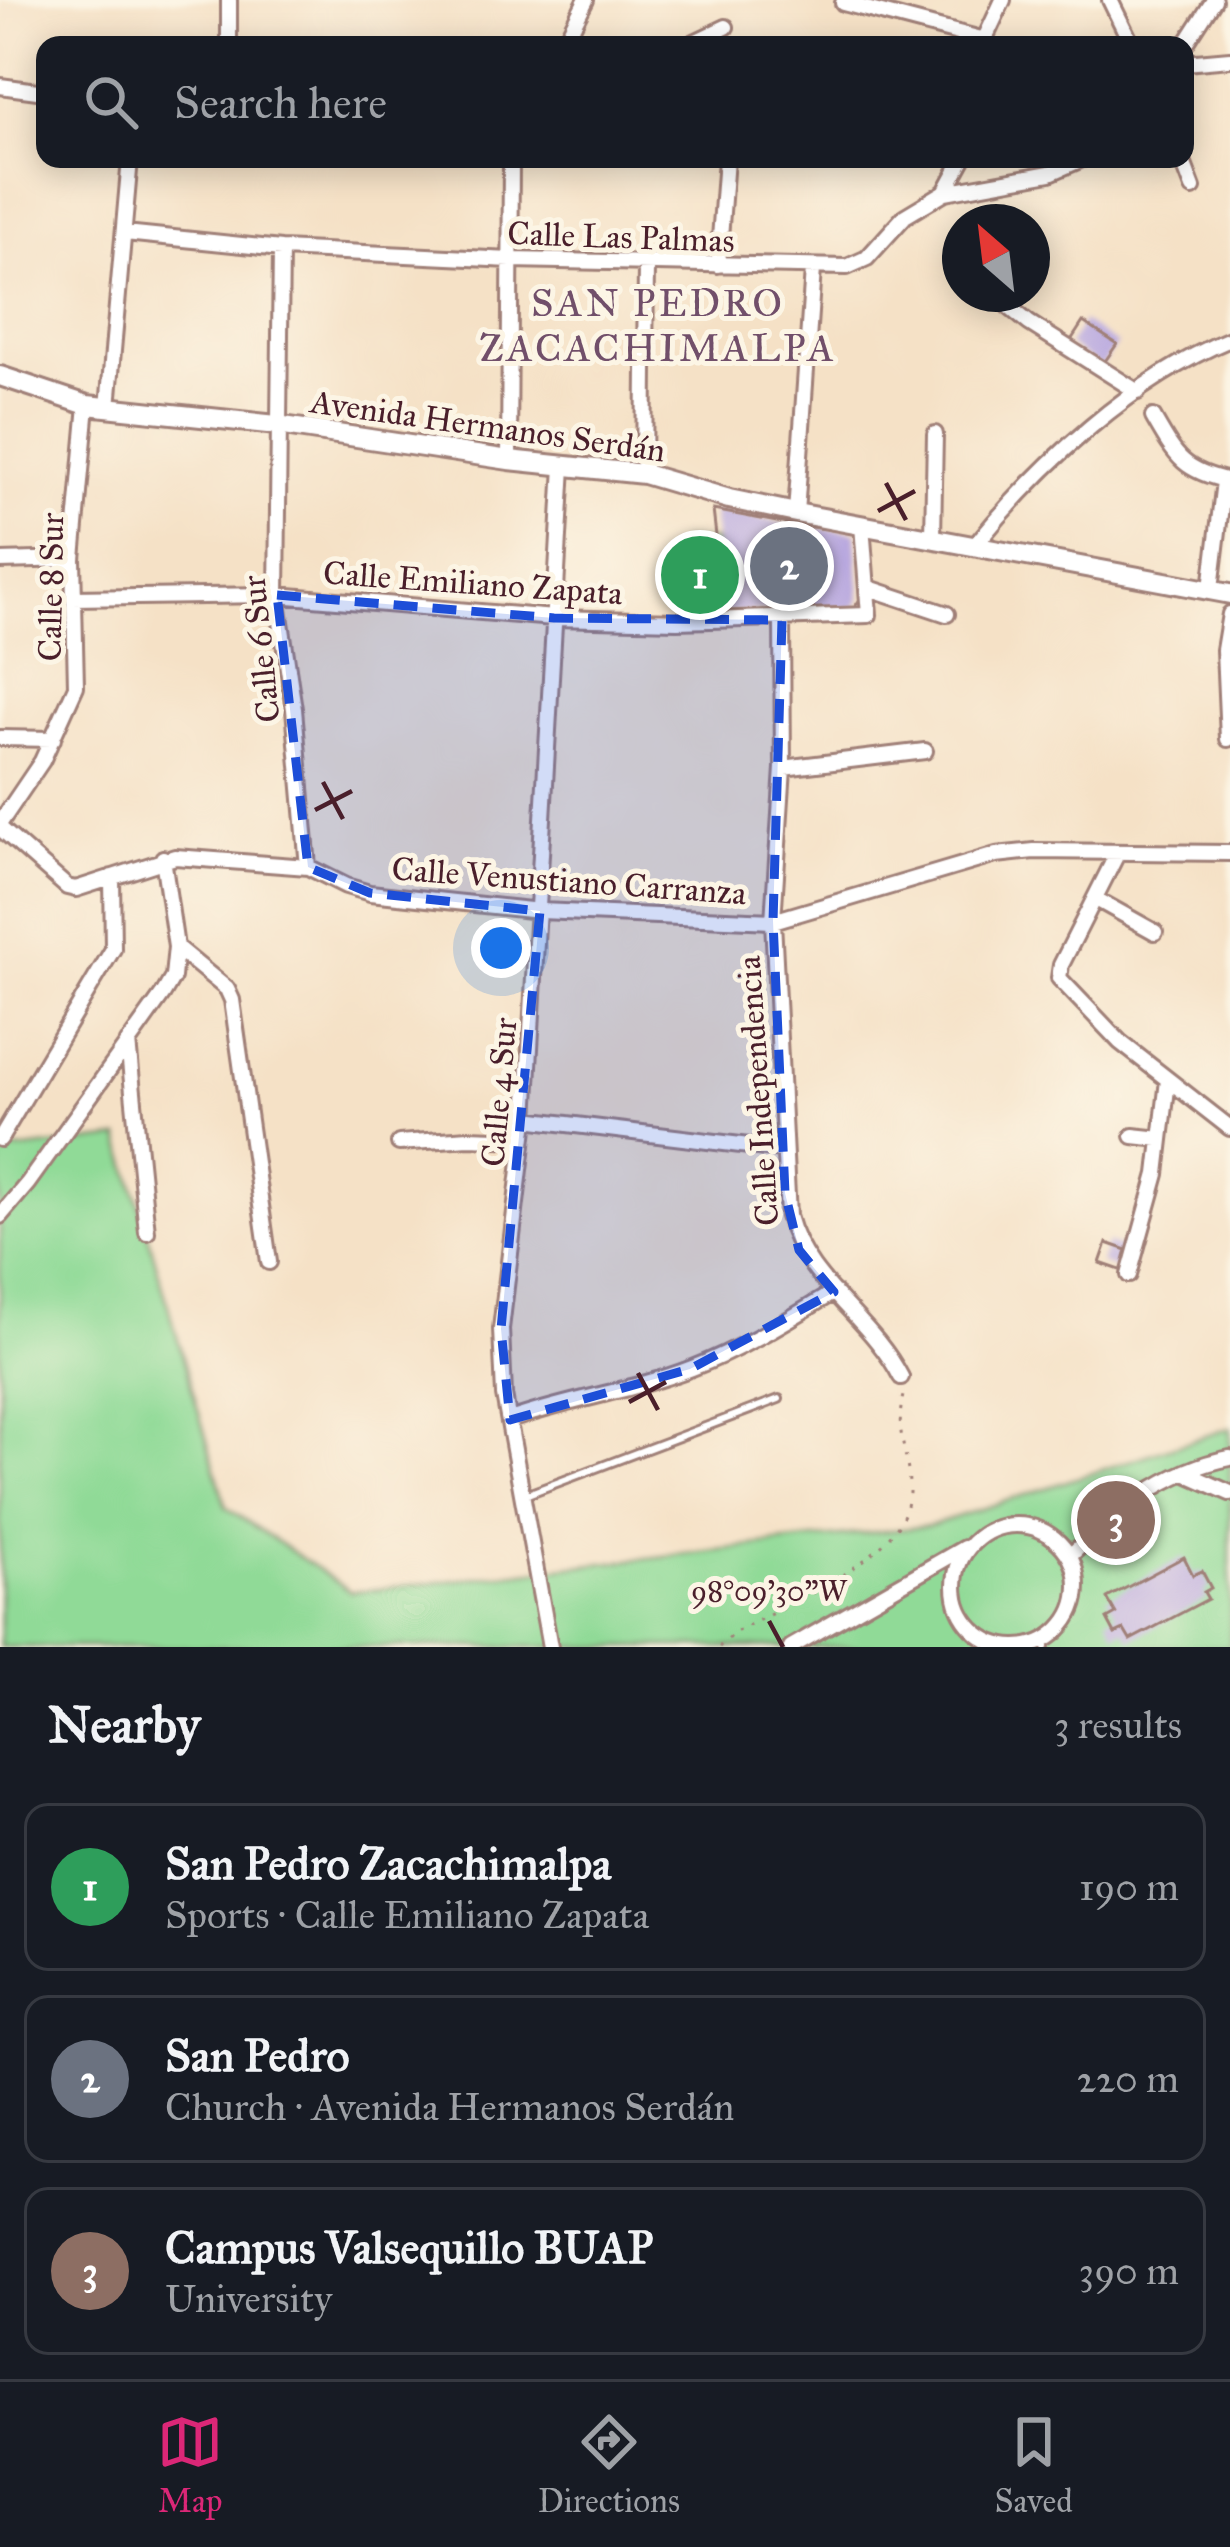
<!DOCTYPE html>
<meta charset="utf-8">
<style>
body{margin:0;font-family:"IM FELL Great Primer",serif;background:#20242c;color:#f1f3f6}
.compass{position:absolute;left:942px;top:204px;width:108px;height:108px;border-radius:50%;background:#171b24;box-shadow:0 6px 30px #0003;rotate:332deg}
.you{position:absolute;left:501px;top:948px;width:42px;height:42px;margin:-30px;border:9px solid #fff;border-radius:50%;background:#1a73e8;box-shadow:0 0 0 18px #1a73e833}
.badge{display:grid;place-items:center;width:78px;height:78px;border-radius:50%;background:#db2777;color:#fff;font-size:39px;font-weight:700}
.pin{position:absolute;translate:-50% -50%;border:6px solid #fff;box-shadow:0 3px 12px #0006}
.list{margin:0;padding:0;list-style:none}
h2{display:flex;justify-content:space-between;align-items:center;height:156px;margin:0;padding:0 48px;font-size:51px}
h2 small{font-size:39px;font-weight:400;color:#9ea1a6}
.list li{display:grid;grid-template-columns:78px 1fr auto;gap:36px;align-items:center;box-sizing:border-box;height:168px;margin:0 24px 24px;padding:0 24px;border:3px solid #363941;border-radius:24px}
.list b{display:block;font-size:45px;white-space:nowrap}
.list p{margin:0;font-size:39px;white-space:nowrap;color:#9ea1a6}
.list em{font-size:39px;font-style:normal;color:#9ea1a6}
.icon{flex:none;width:66px;height:66px;fill:none;stroke:currentColor;stroke-width:2;stroke-linecap:round;stroke-linejoin:round}
.map{position:relative;flex:none;width:1230px;height:1647px;overflow:hidden}
.search{position:absolute;background:#171b24;box-shadow:0 6px 30px #0003;left:36px;right:36px;top:36px;height:132px;display:flex;align-items:center;gap:30px;box-sizing:border-box;padding:0 42px;border-radius:24px;color:#9ea1a6;font-size:45px}
.sheet{height:732px;background:#171b24}
nav{display:flex;justify-content:space-around;align-items:center;box-sizing:border-box;height:168px;border-top:3px solid #363941;background:#171b24;font-size:33px;color:#9ea1a6}
nav a{display:grid;justify-items:center;gap:6px}
nav .on{color:#db2777}
.map>svg:first-child{display:block}
.green{fill:#90da97;stroke:#6d7c61;stroke-width:3}
.building{fill:#b9a9df}
.lines{fill:none;stroke-linecap:round;stroke-linejoin:round}
.lane-casing{stroke:#a08078;stroke-width:12}
.street-casing{stroke:#a08078;stroke-width:20}
.secondary-casing{stroke:#a08078;stroke-width:24}
.path{stroke:#a08078;stroke-width:3;stroke-dasharray:3 9;stroke-linecap:butt}
.lane{stroke:#fff;stroke-width:6}
.street{stroke:#fff;stroke-width:14}
.secondary{stroke:#fff;stroke-width:18}
.marked{fill:#1d4ed8;fill-opacity:0.2;stroke:#1d4ed8;stroke-width:9;stroke-dasharray:24 15;stroke-linejoin:round}
.ticks{fill:none;stroke:#4a1f2b;stroke-width:4.5}
.labels{text-anchor:middle;stroke-width:10;stroke-linejoin:round;paint-order:stroke}
.street-label{font-size:33px;fill:#4a1f2b;stroke:#fcf5e5}
.quarter-label{font-size:39px;letter-spacing:3px;fill:#714f6a;stroke:#fcf5e5}
.ticks-label{font-size:30px;text-anchor:middle;fill:#4a1f2b;stroke:#fcf5e5;stroke-width:10;stroke-linejoin:round;paint-order:stroke}
</style>
<div class="map">
<svg width="1230" height="1647" viewBox="0 0 1230 1647">
<rect width="100%" height="100%" fill="#fcf5e5"/>
<filter id="ink" filterUnits="userSpaceOnUse"><feTurbulence type="fractalNoise" baseFrequency=".00833" numOctaves="2"/><feDisplacementMap in="SourceGraphic" scale="24" xChannelSelector="R" yChannelSelector="G"/><feConvolveMatrix kernelMatrix="1 2 1 2 8 2 1 2 1" color-interpolation-filters="sRGB"/></filter>
<filter id="wash" filterUnits="userSpaceOnUse"><feTurbulence type="fractalNoise" baseFrequency=".004" numOctaves="4" result="noise"/><feDisplacementMap in="SourceGraphic" scale="48" xChannelSelector="R" yChannelSelector="G"/><feGaussianBlur stdDeviation="2.7" result="paint"/><feColorMatrix in="noise" values="0 0 0 0 0 0 0 0 0 0 0 0 0 0 0 0 0 1.4 0 .05"/><feComposite in="paint" operator="in"/></filter>
<g filter="url(#wash)">
<rect width="100%" height="100%" fill="#f5e1c6"/>
<!-- green -->
<path class="green" d="M681,541H715L720,609H684Z
M120,1138L226,1507L351,1592L929,1526L1230,1428V1647H0V1152Z"/>
<g id="blocks">
<!-- building -->
<path class="building" d="M1083,322L1117,344L1101,367L1068,345Z
M713,510L793,525L856,532L860,599L854,608L725,613Z
M1107,1243L1133,1252L1126,1272L1100,1263Z
M1184,1557L1193,1575L1202,1571L1211,1588L1204,1592L1208,1599L1130,1640L1124,1630L1115,1634L1107,1619L1116,1614L1107,1598Z"/>
</g>
</g>
<g filter="url(#ink)">
<use href="#blocks" fill-opacity="0" stroke="#a08078" stroke-width="3"/>
<g class="lines">
<!-- lane casing -->
<g class="lane-casing">
<path id="lane" d="M525,1495L779,1399
M1043,1641L1046,1647"/>
</g>
<!-- street casing -->
<g class="street-casing">
<path id="street" d="M229,0V45
M1110,0L1132,45
M843,3L985,40
M563,45L586,0
M688,45L726,27
M982,45L1003,0
M1185,45L1214,0
M1185,63L1230,59
M0,86L45,92
M1182,159L1193,188
M945,192L963,159
M125,233L281,249L511,260L847,267L867,258L905,216L945,192L1050,173L1082,159
M281,249L277,595L294,709L308,867
M718,265L726,159
M958,265L960,267
M993,294L1029,323L1138,392
M108,407L130,159
M1153,417C1176,457 1183,471 1230,481
M509,460L511,159
M644,474L646,265
M796,513L813,269
M933,537L935,434
M976,544C1041,464 1133,379 1230,339
M0,561L73,559
M869,588L947,614
M1211,589L1224,481
M73,598L277,595L554,618L677,621L869,615L862,525
M782,620L783,768L773,921L788,1216C805,1282 871,1318 901,1377
M0,738L53,739
M1228,739L1224,650L1230,614
M783,768L925,751
M0,823L42,761L76,686L73,559L87,405
M0,828L67,887L76,889L175,857L308,867L346,886L370,893L540,911L773,921L996,855L1034,851L1230,853
M1117,854L1061,965L1059,978L1120,1042L1230,1128
M163,858L176,947L227,989L232,1000L269,1262
M1096,899L1155,932
M128,1042L147,1232
M526,1119L782,1150
M1133,1136L1161,1139
M0,1139L113,949L112,877
M399,1143L469,1138L523,1140
M0,1216L28,1183L163,994L173,977L176,947
M1129,1275L1157,1174L1168,1080
M510,1420C569,1399 633,1391 692,1368C742,1349 788,1320 834,1292
M1185,1473L1230,1493
M955 1586a61 61 0 1 1 122 0a61 61 0 1 1-122 0Z
M1070,1556C1115,1512 1166,1470 1230,1458
M550,1647L504,1395L501,1329L526,1119L563,466
M791,1647L964,1548"/>
</g>
<!-- secondary casing -->
<g class="secondary-casing">
<path id="secondary" d="M0,376L87,405L277,425L509,460L644,474L729,499L796,513L1230,594"/>
</g>
<!-- path -->
<path class="path" d="M719,1647L734,1633C784,1605 908,1558 909,1492C910,1450 893,1437 904,1391"/>
<!-- lane -->
<use href="#lane" class="lane"/>
<!-- street -->
<use href="#street" class="street"/>
<!-- secondary -->
<use href="#secondary" class="secondary"/>
</g>
</g>
<!-- marked area -->
<path class="marked" d="M277,595L554,618L782,620L773,921L785,1193L799,1250L834,1292L690,1369L510,1420L501,1329L540,911L370,893L308,867Z"/>
<!-- ticks -->
<path class="ticks" d="M886,483L906,520M878,511L915,491M323,782L343,819M315,810L352,791M638,1373L658,1410M629,1402L666,1382M769,1621L783,1647"/>
<g class="labels">
<!-- street labels -->
<g class="street-label">
<text transform="translate(621 236) rotate(2)" y="12">Calle Las Palmas</text>
<text transform="translate(488 425) rotate(8)" y="12">Avenida Hermanos Serdán</text>
<text transform="translate(473 582) rotate(4)" y="12">Calle Emiliano Zapata</text>
<text transform="translate(50 587) rotate(-89)" y="12">Calle 8 Sur</text>
<text transform="translate(260 649) rotate(-96)" y="12">Calle 6 Sur</text>
<text transform="translate(569 880) rotate(4)" y="12">Calle Venustiano Carranza</text>
<text transform="translate(757 1091) rotate(-94)" y="12">Calle Independencia</text>
<text transform="translate(498 1092) rotate(-85)" y="12">Calle 4 Sur</text>
</g>
<!-- quarter labels -->
<g class="quarter-label">
<text x="658" y="316">SAN PEDRO<tspan x="658" dy="45">ZACACHIMALPA</tspan></text>
</g>
</g>
<g class="ticks-label">
<text x="769" y="1601">98°09'30"W</text>
</g>
</svg>
<svg class="compass" viewBox="-18 -18 36 36"><path d="M0-13l5 13h-10z" fill="#e53935"/><path d="M0 13l5-13h-10z" fill="#9ea1a6"/></svg>
<div class="you"></div>
<div class="pin badge" style="left:700px;top:575px;background:#2e9e5b">1</div>
<div class="pin badge" style="left:789px;top:566px;background:#6b7280">2</div>
<div class="pin badge" style="left:1116px;top:1520px;background:#8d6e63">3</div>
<div class="search"><svg class="icon" aria-label="search" viewBox="0 0 24 24"><circle cx="10" cy="10" r="6"/><path d="M15 15l6 6"/></svg>Search here</div>
</div>
<section class="sheet">
<h2>Nearby<small>3 results</small></h2>
<ul class="list">
<li><span class="badge" style="background:#2e9e5b">1</span><div><b>San Pedro Zacachimalpa</b><p>Sports · Calle Emiliano Zapata</p></div><em>190 m</em></li>
<li><span class="badge" style="background:#6b7280">2</span><div><b>San Pedro</b><p>Church · Avenida Hermanos Serdán</p></div><em>220 m</em></li>
<li><span class="badge" style="background:#8d6e63">3</span><div><b>Campus Valsequillo BUAP</b><p>University</p></div><em>390 m</em></li>
</ul>
</section>
<nav>
<a class="on"><svg class="icon" aria-label="map" viewBox="0 0 24 24"><path d="M3 6l6-2 6 2 6-2v14l-6 2-6-2-6 2zM9 4v14M15 6v14"/></svg>Map</a>
<a><svg class="icon" aria-label="directions" viewBox="0 0 24 24"><path d="M12 3l9 9-9 9-9-9zM9 14v-3h6M13 9l2 2-2 2"/></svg>Directions</a>
<a><svg class="icon" aria-label="saved" viewBox="0 0 24 24"><path d="M7 4h10v16l-5-4-5 4z"/></svg>Saved</a>
</nav>
